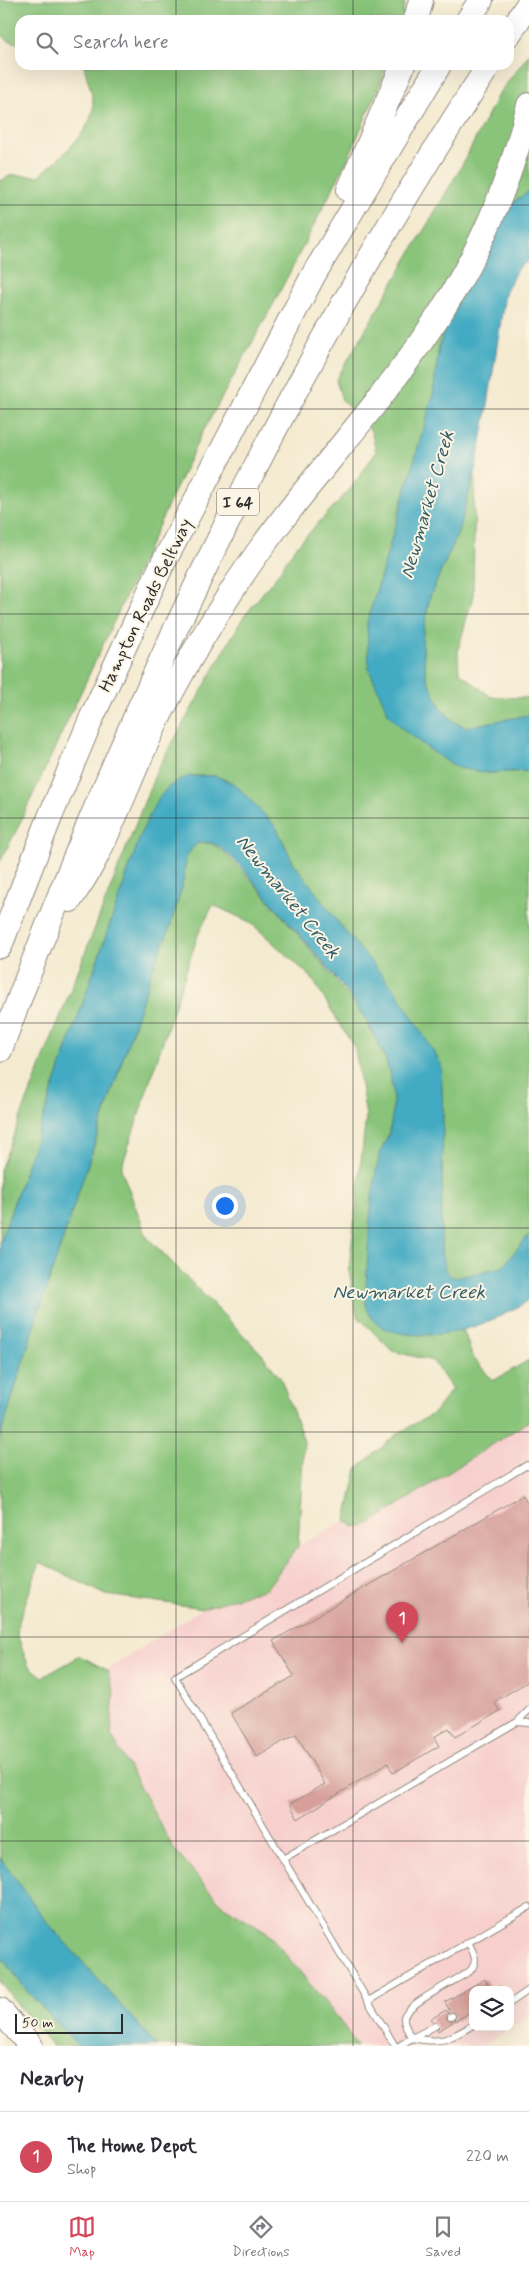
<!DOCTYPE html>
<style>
body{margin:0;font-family:Mynerve,sans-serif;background:#f2f2f3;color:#2b2b33}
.controls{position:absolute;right:15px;bottom:15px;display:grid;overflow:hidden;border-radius:10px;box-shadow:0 5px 20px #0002}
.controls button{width:45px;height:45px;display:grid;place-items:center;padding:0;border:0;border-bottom:1px solid #e1e1e2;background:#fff;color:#2b2b33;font:25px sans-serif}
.scale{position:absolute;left:15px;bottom:12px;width:108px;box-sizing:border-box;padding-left:5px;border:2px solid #2b2b2b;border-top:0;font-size:14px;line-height:18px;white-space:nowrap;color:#2b2b2b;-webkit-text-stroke:4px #fcf5e5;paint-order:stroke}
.you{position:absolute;left:224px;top:1205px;width:18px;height:18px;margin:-12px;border:4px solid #fff;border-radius:50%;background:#1a73e8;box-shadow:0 0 0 8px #1a73e833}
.badge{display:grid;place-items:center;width:32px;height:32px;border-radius:50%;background:#d1495b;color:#fff;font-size:16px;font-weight:700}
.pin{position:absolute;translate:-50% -41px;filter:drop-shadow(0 1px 2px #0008)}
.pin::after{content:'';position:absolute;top:26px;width:18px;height:15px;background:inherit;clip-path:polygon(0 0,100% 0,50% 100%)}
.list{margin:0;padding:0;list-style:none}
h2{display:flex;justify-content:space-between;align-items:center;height:65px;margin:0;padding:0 20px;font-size:21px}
h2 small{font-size:16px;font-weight:400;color:#7c7c81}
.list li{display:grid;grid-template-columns:32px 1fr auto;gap:15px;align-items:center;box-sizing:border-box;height:90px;padding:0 20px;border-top:1px solid #e1e1e2}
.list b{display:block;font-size:19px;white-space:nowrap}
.list p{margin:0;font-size:16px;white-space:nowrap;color:#7c7c81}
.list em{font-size:16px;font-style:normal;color:#7c7c81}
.icon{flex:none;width:28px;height:28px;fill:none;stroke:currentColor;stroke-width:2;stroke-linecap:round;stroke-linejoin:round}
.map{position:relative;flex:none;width:529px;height:2046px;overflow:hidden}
.search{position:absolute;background:#fff;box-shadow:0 5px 20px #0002;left:15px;right:15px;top:15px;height:55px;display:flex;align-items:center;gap:12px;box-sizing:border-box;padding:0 18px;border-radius:15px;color:#7c7c81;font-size:19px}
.sheet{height:155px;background:#fff}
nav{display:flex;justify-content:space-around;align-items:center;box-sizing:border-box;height:70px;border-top:1px solid #e1e1e2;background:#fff;font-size:14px;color:#7c7c81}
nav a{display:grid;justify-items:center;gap:2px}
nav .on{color:#d1495b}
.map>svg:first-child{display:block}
.built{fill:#f7d0ce;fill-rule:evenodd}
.green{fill:#89c47a;stroke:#5a7852}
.water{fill:#42aac2;stroke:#366a76}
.building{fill:#d69f9a}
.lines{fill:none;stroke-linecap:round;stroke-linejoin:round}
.lane-casing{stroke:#908a7e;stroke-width:8}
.highway-casing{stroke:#908a7e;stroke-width:26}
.lane{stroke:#fff;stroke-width:6}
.highway{stroke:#fff;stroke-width:24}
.grid{fill:none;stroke:#2b2b2b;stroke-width:1;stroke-opacity:0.55}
.labels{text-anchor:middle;stroke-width:4;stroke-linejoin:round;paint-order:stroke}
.shield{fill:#fcf5e5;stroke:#6a6863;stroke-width:1}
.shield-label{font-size:16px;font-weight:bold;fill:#2b2b2b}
.street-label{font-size:18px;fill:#2b2b2b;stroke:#fcf5e5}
.water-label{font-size:19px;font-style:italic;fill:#345e67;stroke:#fcf5e5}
</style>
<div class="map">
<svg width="529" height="2046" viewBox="0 0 529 2046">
<rect width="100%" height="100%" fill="#fcf5e5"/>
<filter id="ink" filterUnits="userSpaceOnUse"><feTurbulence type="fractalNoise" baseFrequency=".02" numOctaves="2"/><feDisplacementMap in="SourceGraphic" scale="10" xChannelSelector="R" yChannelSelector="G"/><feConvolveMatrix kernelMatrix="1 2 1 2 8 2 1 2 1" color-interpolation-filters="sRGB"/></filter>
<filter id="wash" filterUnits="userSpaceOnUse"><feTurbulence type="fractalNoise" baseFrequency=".0096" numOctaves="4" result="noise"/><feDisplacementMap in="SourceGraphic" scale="20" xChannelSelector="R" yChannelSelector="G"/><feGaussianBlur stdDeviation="1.12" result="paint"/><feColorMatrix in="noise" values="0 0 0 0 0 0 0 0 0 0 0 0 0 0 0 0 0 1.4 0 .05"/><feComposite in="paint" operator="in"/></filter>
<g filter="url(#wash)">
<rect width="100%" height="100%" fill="#f4ead0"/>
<!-- built -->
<path class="built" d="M526,1421H529V2017L482,2046H357L339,2019L267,1932L222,1905L175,1851L111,1735L114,1691L107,1670L203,1608L266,1589L298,1546L346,1520L355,1527ZM473,1990H510V2027H473Z"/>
<!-- green -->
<path class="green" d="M0,0H405L402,20H20V44L7,40L0,33Z
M529,54V191L514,202L450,315L439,346L433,396L367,623L369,669L389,715L405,731L440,757L488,773L529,771V1235L502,1267L455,1278C444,1274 444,1264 441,1254L443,1109L341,926L293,862L276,827L236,785L216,776H190L142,831L0,1243V1170L156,772L242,619L277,575L294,549L352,487L376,452L371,431L342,400L336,380L461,167L499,93Z
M84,65H388L348,159L274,303L200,437L16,831L0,862V181L12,175L39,176C57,160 92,132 93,107C94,96 86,76 84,65Z
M475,472L473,596L458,650L459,672L491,697L529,698V715L466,727L454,722L441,708L426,677L422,639L430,596L457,535Z
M197,843H211L226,854L256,885L323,964L364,1017L385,1058L392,1084L394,1108L389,1133L379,1156L366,1294L420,1335L464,1331L472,1356L493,1381L529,1360V1421L369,1524L355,1527L346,1520L357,1469L397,1434L434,1413L452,1389L433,1361L392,1351L357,1316L349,1269L366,1116L355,1049L311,977L250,922L213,905L198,935L121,1169L147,1237L261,1353L281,1379L304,1441L298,1546L266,1589L203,1608L106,1595L40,1562L18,1624L17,1634L28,1665L43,1677L80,1656L107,1670L114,1691L111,1735L175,1851L222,1905L267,1932L339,2019L357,2046H157L47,1922L0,1857V1438L35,1323L152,971L170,927L182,887L187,855Z
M0,1954L26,1990L78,2046H52L0,1983Z"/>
<!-- water -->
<path class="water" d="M529,191V260L517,269L505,294L487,411L475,472L457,535L430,596L422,639L426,677L441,708L454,722L466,727L529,715V771L488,773L458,768L440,757L405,731L389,715L369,669L367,623L433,396L439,346L444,331L499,218L514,202Z
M190,776H216L236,785L276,827L293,862L341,926L398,994L441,1064L443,1109L441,1253C444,1264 444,1274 455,1278L502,1267L529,1235V1300C493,1323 451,1339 408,1334C391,1332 377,1329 368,1311C363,1300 367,1282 367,1270C369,1232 370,1195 379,1158C381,1149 386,1142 389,1133C393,1117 394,1101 392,1085C383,1023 318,957 278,910C263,893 231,851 212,843C208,842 201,843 197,843L187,855L182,887L170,927L152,971L35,1323L0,1438V1243L142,831C154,806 161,784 190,776Z
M0,1857L47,1922L157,2046H78L26,1990L0,1954Z"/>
<g id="blocks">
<!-- building -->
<path class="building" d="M523,1495L529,1506V1681L494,1702L500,1711L455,1737L449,1728L434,1737L439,1746L393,1773L388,1763L298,1819L290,1804L325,1784L296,1734L257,1757L231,1713L294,1676L273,1641Z
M485,1979L491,1990H473V2011L455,2021L445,2002Z
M446,2010L453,2022L438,2031L431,2019Z"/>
</g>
</g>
<g filter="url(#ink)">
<use href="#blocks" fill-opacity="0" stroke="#908a7e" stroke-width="1"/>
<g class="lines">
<!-- lane casing -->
<g class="lane-casing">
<path id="lane" d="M517,1722L529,1710
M283,1859L175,1677L527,1465L529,1467
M495,1990H499
M368,2001L529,1907
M510,2003L529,1990
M450,2017L452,2016
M435,2026L412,2038C408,2032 403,2024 404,2017C408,2003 457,1980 470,1971C479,1960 474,1954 468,1942
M395,2046L283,1859L517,1722L529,1723
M399,2046L412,2038C442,2044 448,2040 473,2025"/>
</g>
<!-- highway casing -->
<g class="highway-casing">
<path id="highway" d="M416,20L421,0
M468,20L481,0
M509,34L529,3
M349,190L403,65
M70,900C79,886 89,872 96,857C117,815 133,771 153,729C174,685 199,642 226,600C285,505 365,425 427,333C475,264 509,187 529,105
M0,946L50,817L92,717L159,571L314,274L439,65
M0,1050C127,706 288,372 489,65
M0,2010L31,2046"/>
</g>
<!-- lane -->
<use href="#lane" class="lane"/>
<!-- highway -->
<use href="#highway" class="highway"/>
</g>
</g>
<!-- grid -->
<path class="grid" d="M176,0V20M353,0V20M176,65V2046M353,65V2046M0,205H529M0,409H529M0,614H529M0,818H529M0,1023H529M0,1228H529M0,1432H529M0,1637H529M0,1841H529"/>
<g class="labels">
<!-- shield labels -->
<rect class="shield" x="217" y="488.5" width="42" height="27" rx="4"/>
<g class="shield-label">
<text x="238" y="508">I 64</text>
</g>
<!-- street labels -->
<g class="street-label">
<text transform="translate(145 605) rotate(-64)" y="6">Hampton Roads Beltway</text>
</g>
<!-- water labels -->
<g class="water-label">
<text transform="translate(426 504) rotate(-74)" y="7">Newmarket Creek</text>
<text transform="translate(289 896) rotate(51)" y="7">Newmarket Creek</text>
<text x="409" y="1298">Newmarket Creek</text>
</g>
</g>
</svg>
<div class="controls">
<button><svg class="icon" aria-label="layers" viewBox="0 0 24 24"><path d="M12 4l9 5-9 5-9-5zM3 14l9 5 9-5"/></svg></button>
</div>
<div class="scale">50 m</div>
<div class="you"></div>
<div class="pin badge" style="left:402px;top:1643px">1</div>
<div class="search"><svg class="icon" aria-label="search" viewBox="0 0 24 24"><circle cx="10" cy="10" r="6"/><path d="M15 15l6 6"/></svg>Search here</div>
</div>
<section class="sheet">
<h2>Nearby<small></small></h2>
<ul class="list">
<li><span class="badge">1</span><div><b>The Home Depot</b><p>Shop</p></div><em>220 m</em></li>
</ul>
</section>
<nav>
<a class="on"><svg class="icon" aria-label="map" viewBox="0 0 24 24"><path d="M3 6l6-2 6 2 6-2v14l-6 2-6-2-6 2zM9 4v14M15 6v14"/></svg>Map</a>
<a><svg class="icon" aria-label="directions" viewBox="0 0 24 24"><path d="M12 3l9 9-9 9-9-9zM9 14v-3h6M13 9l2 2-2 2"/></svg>Directions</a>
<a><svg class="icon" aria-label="saved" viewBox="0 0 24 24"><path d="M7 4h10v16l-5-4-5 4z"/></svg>Saved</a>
</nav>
